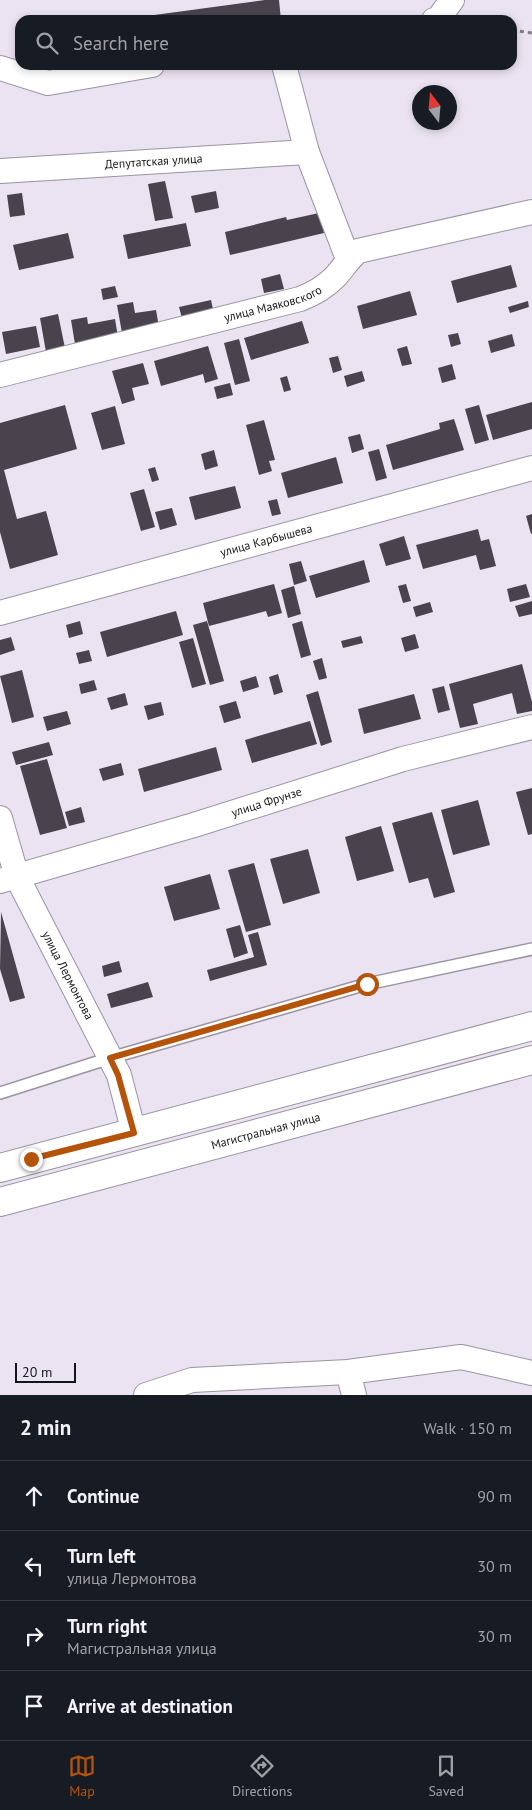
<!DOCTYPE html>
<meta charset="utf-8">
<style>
body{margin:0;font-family:"PT Sans",sans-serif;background:#242831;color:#f1f3f6}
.compass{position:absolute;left:412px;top:85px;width:45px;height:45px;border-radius:50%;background:#171b24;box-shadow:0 2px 8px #0003;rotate:344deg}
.scale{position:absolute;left:15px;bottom:12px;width:61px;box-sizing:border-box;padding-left:5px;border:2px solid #161418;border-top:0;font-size:14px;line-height:18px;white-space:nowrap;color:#161418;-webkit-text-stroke:4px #ebe3f1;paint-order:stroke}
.stop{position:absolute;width:15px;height:15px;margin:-11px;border:4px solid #b45309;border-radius:50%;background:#fff}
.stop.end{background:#b45309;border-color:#fff;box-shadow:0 1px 5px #0008}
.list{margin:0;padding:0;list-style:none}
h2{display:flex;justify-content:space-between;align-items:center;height:65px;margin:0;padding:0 20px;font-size:21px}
h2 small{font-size:16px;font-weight:400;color:#9ea1a6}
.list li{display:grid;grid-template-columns:32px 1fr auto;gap:15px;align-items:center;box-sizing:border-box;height:70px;padding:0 20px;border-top:1px solid #363941}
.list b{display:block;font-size:19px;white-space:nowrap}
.list p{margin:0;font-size:16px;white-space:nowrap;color:#9ea1a6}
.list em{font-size:16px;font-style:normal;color:#9ea1a6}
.icon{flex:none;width:28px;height:28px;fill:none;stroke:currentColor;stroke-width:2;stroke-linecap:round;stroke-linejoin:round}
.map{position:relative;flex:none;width:532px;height:1395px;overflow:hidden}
.search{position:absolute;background:#171b24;box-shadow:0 2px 8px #0003;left:15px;right:15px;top:15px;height:55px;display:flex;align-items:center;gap:12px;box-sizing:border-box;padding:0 18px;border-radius:15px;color:#9ea1a6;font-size:19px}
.sheet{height:345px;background:#171b24}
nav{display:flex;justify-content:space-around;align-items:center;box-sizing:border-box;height:70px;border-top:1px solid #363941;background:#171b24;font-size:14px;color:#9ea1a6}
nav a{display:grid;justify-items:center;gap:2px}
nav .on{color:#b45309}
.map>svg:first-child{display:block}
.building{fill:#4a434e}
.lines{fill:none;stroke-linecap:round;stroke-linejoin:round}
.service-casing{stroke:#9b93a0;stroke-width:14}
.minor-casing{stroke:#9b93a0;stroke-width:26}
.secondary-casing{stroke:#9b93a0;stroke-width:30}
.path{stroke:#817c85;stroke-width:3;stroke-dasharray:4 4;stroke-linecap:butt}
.service{stroke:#fff;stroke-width:11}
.minor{stroke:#fff;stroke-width:24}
.secondary{stroke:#fff;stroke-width:28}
.route{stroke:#b45309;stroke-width:6}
.labels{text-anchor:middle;stroke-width:5;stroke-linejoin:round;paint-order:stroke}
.street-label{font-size:12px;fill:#161418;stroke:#ebe3f1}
</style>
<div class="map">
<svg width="532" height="1395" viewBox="0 0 532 1395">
<rect width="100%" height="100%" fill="#ebe3f1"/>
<!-- building -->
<path class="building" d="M265,0H279L281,20H147V16Z
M165,181L173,218L155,221L148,184Z
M216,191L219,208L195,213L191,196Z
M22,193L25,215L10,217L7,195Z
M319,213L324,233L230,255L225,232L286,217L287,220Z
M186,223L191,246L128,259L123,235Z
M68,233L74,258L19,270L13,245Z
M511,265L517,287L457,303L451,281Z
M280,274L284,289L264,293L261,279Z
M115,286L118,297L103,300L101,289Z
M410,291L417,315L363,329L357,306Z
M211,300L214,314L183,322L179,307Z
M528,301L529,307L510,313L508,307Z
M133,302L135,313L156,310L159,327L122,333L117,305Z
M58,314L65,348L46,352L40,318Z
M87,317L88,324L115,319L118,337L75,344L71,320Z
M302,321L309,343L251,360L244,338Z
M36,326L40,347L6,354L2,332Z
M458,333L461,344L451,347L448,335Z
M512,334L515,346L491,353L488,341Z
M239,339L250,381L235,385L224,343Z
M208,346L218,379L205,383L203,374L161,386L154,361Z
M407,346L412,364L402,366L397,349Z
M338,356L342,370L333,373L329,358Z
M143,363L149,384L132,388L135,400L122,404L112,371Z
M452,364L456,379L442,383L438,368Z
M362,371L365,381L347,387L344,376Z
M287,376L291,390L284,392L280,378Z
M230,383L233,395L217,399L214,387Z
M532,402V429L493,440L486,415Z
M65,405L77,449L4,470L17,519L46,511L58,555L10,569L0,532V423Z
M479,405L489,440L475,444L465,409Z
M115,406L125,444L102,450L91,413Z
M454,419L464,450L393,470L386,445L440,429L439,423Z
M264,420L275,460L269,461L272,471L259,475L246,425Z
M360,434L364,449L352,453L348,437Z
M379,449L387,478L376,481L368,452Z
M214,450L218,466L205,470L201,454Z
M336,457L343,483L288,498L281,473Z
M155,467L159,480L152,482L148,469Z
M235,486L241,508L195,520L189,497Z
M144,489L155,527L141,531L130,493Z
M277,499L281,514L272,516L268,501Z
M172,508L177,525L160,530L155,512Z
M532,514V533L531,534L526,516Z
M478,529L481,541L489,539L496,566L480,570L476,555L423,569L416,545Z
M404,536L411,559L386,566L379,544Z
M364,560L370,582L316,598L309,576Z
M301,561L307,581L294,585L289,564Z
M274,584L282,613L268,617L266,611L209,626L203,603Z
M406,584L411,601L403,603L398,586Z
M526,584L530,597L510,602L507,589Z
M294,586L301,614L288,618L281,590Z
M532,601V614L519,617L515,606Z
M430,602L433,612L416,617L413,607Z
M176,611L183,635L107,657L100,632Z
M80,621L83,634L69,638L66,625Z
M207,621L224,681L210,685L193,625Z
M302,621L311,655L301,658L292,624Z
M415,634L419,648L405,652L401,638Z
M361,636L363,643L343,648L341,641Z
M11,637L15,650L0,655V640Z
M193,638L206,684L192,688L179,642Z
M89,650L92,661L79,664L76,653Z
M322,658L327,678L319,680L313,661Z
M522,664L532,702V711L517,714L512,693L473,704L478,724L460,728L449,684Z
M22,670L34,717L12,723L0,676Z
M278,674L283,692L274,695L269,677Z
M256,676L259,687L243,692L240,681Z
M94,680L97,690L81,694L79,684Z
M444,686L450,710L438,713L432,689Z
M318,691L332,742L321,746L306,695Z
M125,693L128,705L111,710L107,698Z
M414,694L421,719L364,734L358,709Z
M236,701L241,718L224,723L219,706Z
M161,702L164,715L148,720L144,706Z
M67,711L71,724L47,731L43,717Z
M310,721L317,744L252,763L245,740Z
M49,742L53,755L16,765L12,752Z
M216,747L222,770L144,792L138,769Z
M47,759L67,828L40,835L20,766Z
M121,763L124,775L103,781L99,769Z
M532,788V834L528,835L516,792Z
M478,800L490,845L453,855L441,810Z
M81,807L85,822L69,826L65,812Z
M432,812L455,892L434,898L428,878L409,883L392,823Z
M381,826L394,871L357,881L345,837Z
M308,849L320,893L283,904L270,859Z
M254,863L271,925L246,932L228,870Z
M210,874L220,909L174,921L164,887Z
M1,912L25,998L10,1002L0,969Z
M240,925L248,953L234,958L226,929Z
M258,932L267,965L210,981L207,970L254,957L248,935Z
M119,961L122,972L104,977L102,966Z
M148,982L153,997L111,1008L107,994Z"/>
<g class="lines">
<!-- service casing -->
<g class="service-casing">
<path id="service" d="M0,1093L110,1058L367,984L532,949"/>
</g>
<!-- minor casing -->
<g class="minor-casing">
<g id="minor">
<path d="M434,20L438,19L452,0"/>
<path d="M284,65L307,152L348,259"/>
<path d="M0,68L48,83L152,65"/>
<path id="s1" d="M0,171L307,152"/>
<path id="s2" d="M0,375L300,299C313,294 324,288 334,278C343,269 348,259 358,251L532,212"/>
<path id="s3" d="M0,613L532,468"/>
<path id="s4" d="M0,818L17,877L119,1075L134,1133"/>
<path id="s5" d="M0,881L194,825L403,759L532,727"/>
<path d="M348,1372L354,1395"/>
<path d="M146,1395L192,1380L348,1372L461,1357L532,1373"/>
</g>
</g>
<!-- secondary casing -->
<g class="secondary-casing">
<g id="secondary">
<path d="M0,1168L532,1026"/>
<path id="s6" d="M0,1202L532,1060"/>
</g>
</g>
<!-- path -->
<path class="path" d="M512,30L532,33"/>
<!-- service -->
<use href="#service" class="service"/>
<!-- minor -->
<use href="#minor" class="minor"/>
<!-- secondary -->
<use href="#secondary" class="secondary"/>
</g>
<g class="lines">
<!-- route -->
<path class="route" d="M31,1159L134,1133L118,1075L110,1058L367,984"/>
</g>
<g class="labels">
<!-- street labels -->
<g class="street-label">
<text dy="4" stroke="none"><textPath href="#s1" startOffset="154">Депутатская улица</textPath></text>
<text dy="4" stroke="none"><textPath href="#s2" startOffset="282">улица Маяковского</textPath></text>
<text dy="4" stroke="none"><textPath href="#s3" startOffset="276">улица Карбышева</textPath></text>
<text dy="4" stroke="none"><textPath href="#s5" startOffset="278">улица Фрунзе</textPath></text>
<text dy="4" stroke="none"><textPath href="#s4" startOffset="172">улица Лермонтова</textPath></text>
<text dy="4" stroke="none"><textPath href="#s6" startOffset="275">Магистральная улица</textPath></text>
</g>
</g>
</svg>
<svg class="compass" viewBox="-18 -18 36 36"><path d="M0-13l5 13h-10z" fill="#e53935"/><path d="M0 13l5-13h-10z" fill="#9ea1a6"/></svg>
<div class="scale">20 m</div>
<div class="stop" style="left:367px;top:984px"></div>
<div class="stop end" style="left:31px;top:1159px"></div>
<div class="search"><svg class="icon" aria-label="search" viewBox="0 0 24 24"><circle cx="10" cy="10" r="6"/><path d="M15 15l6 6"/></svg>Search here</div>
</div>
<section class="sheet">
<h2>2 min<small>Walk · 150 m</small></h2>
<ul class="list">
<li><svg class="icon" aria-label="ahead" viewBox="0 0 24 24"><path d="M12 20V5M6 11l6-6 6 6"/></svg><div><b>Continue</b></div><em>90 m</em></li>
<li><svg class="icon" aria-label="left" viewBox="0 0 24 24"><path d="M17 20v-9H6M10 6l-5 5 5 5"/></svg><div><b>Turn left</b><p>улица Лермонтова</p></div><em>30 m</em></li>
<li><svg class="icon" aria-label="right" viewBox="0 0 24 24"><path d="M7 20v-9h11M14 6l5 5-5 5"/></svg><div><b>Turn right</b><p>Магистральная улица</p></div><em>30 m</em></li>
<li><svg class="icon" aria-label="arrive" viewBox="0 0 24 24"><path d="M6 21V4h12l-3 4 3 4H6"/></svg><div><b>Arrive at destination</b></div></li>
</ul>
</section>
<nav>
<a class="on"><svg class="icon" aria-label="map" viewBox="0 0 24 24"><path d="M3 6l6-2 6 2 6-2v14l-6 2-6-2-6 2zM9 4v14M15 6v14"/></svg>Map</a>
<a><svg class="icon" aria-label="directions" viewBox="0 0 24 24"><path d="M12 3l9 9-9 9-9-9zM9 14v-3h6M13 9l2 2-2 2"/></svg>Directions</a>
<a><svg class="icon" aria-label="saved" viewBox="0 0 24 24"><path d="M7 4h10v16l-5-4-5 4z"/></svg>Saved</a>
</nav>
